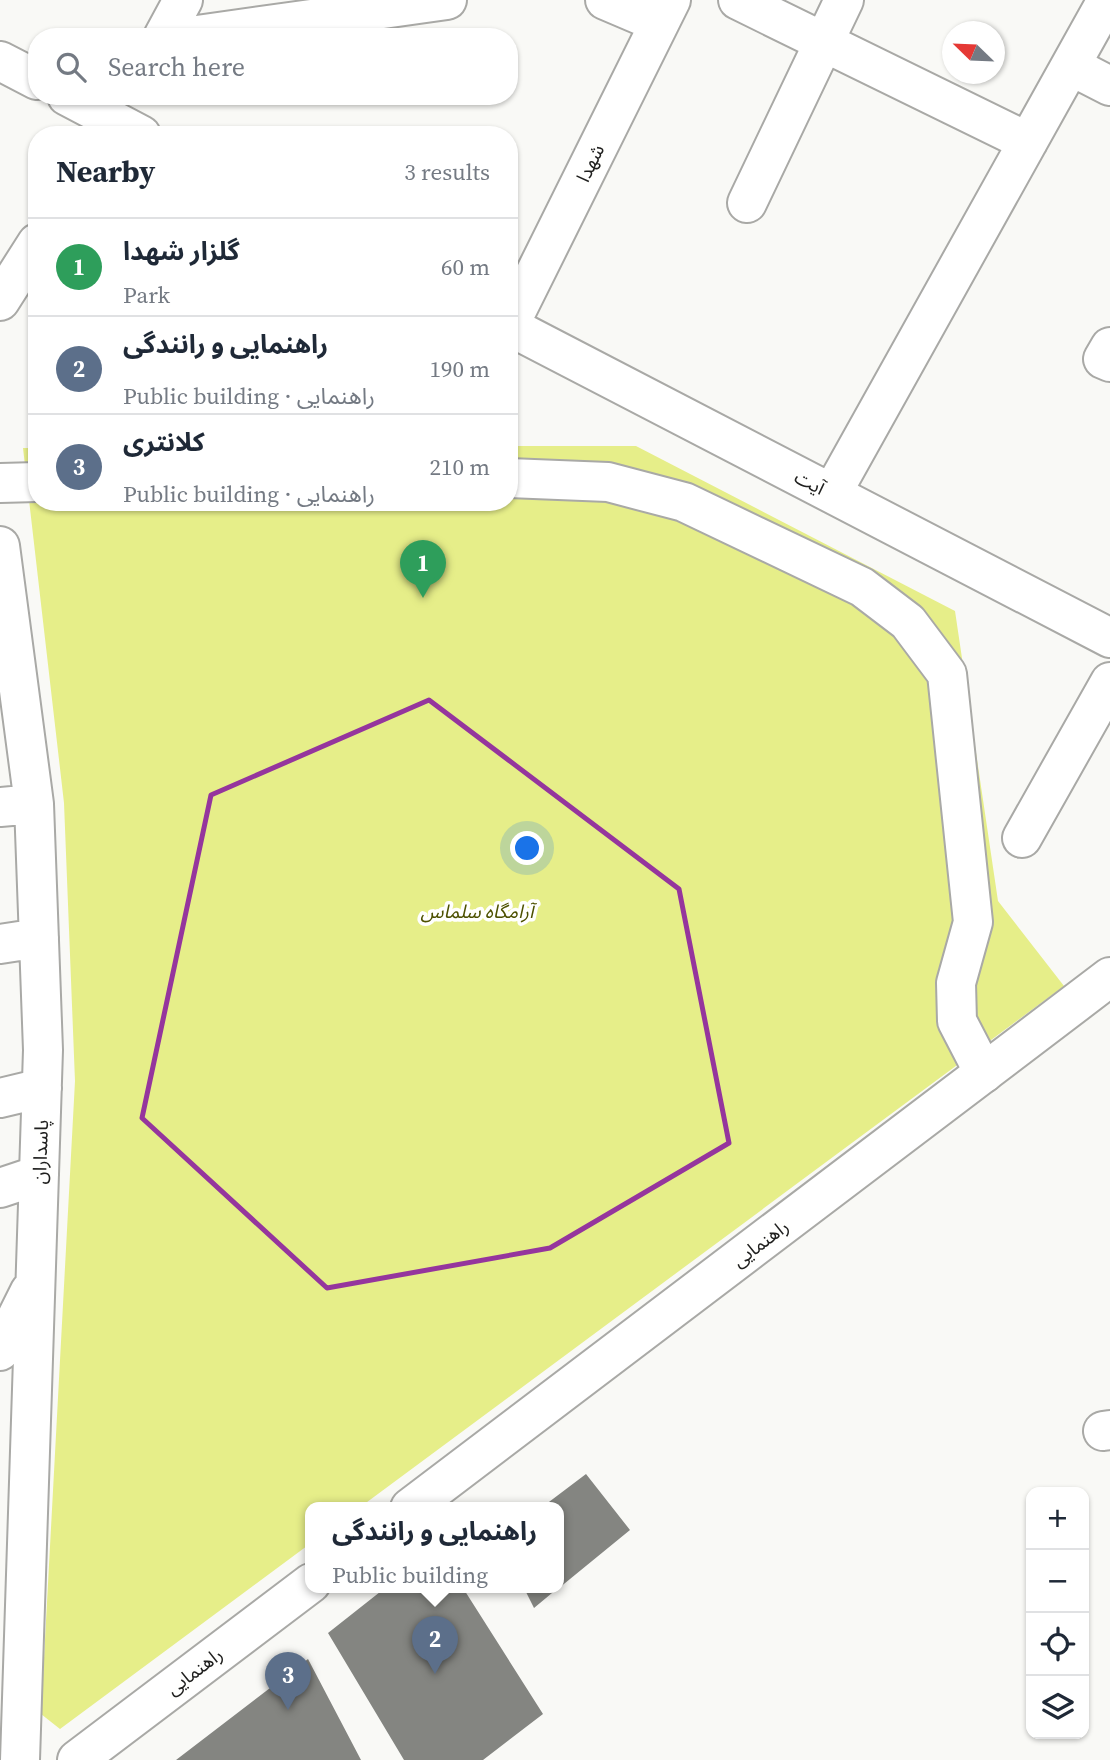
<!DOCTYPE html>
<meta charset="utf-8">
<style>
body{margin:0;font-family:"Source Serif 4","Noto Sans Arabic",serif;background:#f6f6f7;color:#1f2937}
.controls{position:absolute;right:21px;bottom:21px;display:grid;overflow:hidden;border-radius:14px;box-shadow:0 2px 5px #0004}
.controls button{width:63px;height:63px;display:grid;place-items:center;padding:0;border:0;border-bottom:2px solid #e0e1e3;background:#fff;color:#1f2937;font:35px sans-serif}
.compass{position:absolute;left:942px;top:21px;width:63px;height:63px;border-radius:50%;background:#fff;box-shadow:0 2px 5px #0004;rotate:293deg}
.you{position:absolute;left:528px;top:849px;width:24px;height:24px;margin:-18px;border:5px solid #fff;border-radius:50%;background:#1a73e8;box-shadow:0 0 0 10px #1a73e833}
.badge{display:grid;place-items:center;width:46px;height:46px;border-radius:50%;background:#95359d;color:#fff;font-size:23px;font-weight:700}
.pin{position:absolute;translate:-50% -58px;filter:drop-shadow(0 2px 4px #0008)}
.pin::after{content:'';position:absolute;top:37px;width:24px;height:21px;background:inherit;clip-path:polygon(0 0,100% 0,50% 100%)}
.popup{position:absolute;left:305px;top:1502px;width:259px;height:91px;box-sizing:border-box;display:grid;place-content:center;border-radius:14px;background:#fff;filter:drop-shadow(0 2px 5px #0005);font-size:23px;white-space:nowrap;color:#747a83}
.popup b{font-size:26px;color:#1f2937}
.popup::after{content:'';position:absolute;left:50%;top:100%;margin-left:-14px;border:14px solid transparent;border-top-color:#fff}
.list{margin:0;padding:0;list-style:none}
h2{display:flex;justify-content:space-between;align-items:center;height:91px;margin:0;padding:0 28px;font-size:30px}
h2 small{font-size:23px;font-weight:400;color:#747a83}
.list li{display:grid;grid-template-columns:46px 1fr auto;gap:21px;align-items:center;box-sizing:border-box;height:98px;padding:0 28px;border-top:2px solid #e0e1e3}
.list b{display:block;font-size:26px;white-space:nowrap}
.list p{margin:0;font-size:23px;white-space:nowrap;color:#747a83}
.list em{font-size:23px;font-style:normal;color:#747a83}
.icon{flex:none;width:38px;height:38px;fill:none;stroke:currentColor;stroke-width:2;stroke-linecap:round;stroke-linejoin:round}
.map{position:relative;flex:none;width:1110px;height:1760px;overflow:hidden}
.search{position:absolute;background:#fff;box-shadow:0 2px 5px #0004;left:28px;top:28px;width:490px;height:77px;display:flex;align-items:center;gap:18px;box-sizing:border-box;padding:0 24px;border-radius:28px;color:#747a83;font-size:26px}
.panel{position:absolute;background:#fff;box-shadow:0 2px 5px #0004;left:28px;top:126px;width:490px;height:385px;border-radius:28px}
.map>svg:first-child{display:block}
.green{fill:#e6ee89}
.building{fill:#848581}
.lines{fill:none;stroke-linecap:round;stroke-linejoin:round}
.minor-casing{stroke:#a9a9a6;stroke-width:42}
.major-casing{stroke:#a9a9a6;stroke-width:42}
.minor{stroke:#fff;stroke-width:38}
.major{stroke:#fff;stroke-width:38}
.marked{fill:none;stroke:#95359d;stroke-width:5;stroke-linejoin:round}
.labels{text-anchor:middle;stroke-width:7;stroke-linejoin:round;paint-order:stroke}
.street-label{font-size:19px;fill:#20201f;stroke:#fffffe}
.park-label{font-size:19px;font-style:italic;fill:#4d5100;stroke:#fffffe}
</style>
<div class="map">
<svg width="1110" height="1760" viewBox="0 0 1110 1760">
<rect width="100%" height="100%" fill="#f9f9f6"/>
<!-- green -->
<path class="green" d="M509,446H636L955,611L998,901L1064,986L359,1508H311V1543L60,1729L41,1714L75,1081L64,803L23,448H37V502H509Z"/>
<!-- building -->
<path class="building" d="M586,1474L630,1530L559,1588V1508H541Z
M385,1588H463L543,1714L483,1760H404L328,1633Z
M524,1588H558L534,1608Z
M308,1659L361,1760H176Z"/>
<g class="lines">
<!-- minor casing -->
<g class="minor-casing">
<path id="minor" d="M605,0L659,23
M671,0L509,326L1110,638
M738,0L1028,142
M163,37L183,0
M183,37L447,0
M0,61L37,80
M1071,66L1110,86
M67,96L141,135
M747,203L844,0
M0,301L37,243
M1110,347L1103,359L1110,362
M509,478L608,482L684,502L862,587L908,622L947,674L973,922L956,983L957,1021L984,1073
M0,483L37,482
M832,493L1107,0
M0,546L34,804L43,1050L20,1760
M0,807L34,804
M1022,838L1110,682
M0,944L39,938
M0,1098L42,1088
M0,1188L39,1175
M0,1351L30,1291
M1103,1431L1110,1430"/>
</g>
<!-- major casing -->
<g class="major-casing">
<path id="major" d="M410,1508L1110,977
M77,1760L311,1583"/>
</g>
<!-- minor -->
<use href="#minor" class="minor"/>
<!-- major -->
<use href="#major" class="major"/>
</g>
<!-- marked area -->
<path class="marked" d="M429,700L679,889L729,1143L550,1248L327,1288L142,1118L211,795Z"/>
<g class="labels">
<!-- street labels -->
<g class="street-label">
<text transform="translate(590 163) rotate(-64)" y="7">شهدا</text>
<text transform="translate(810 482) rotate(27)" y="7">آیت</text>
<text transform="translate(40 1152) rotate(-88)" y="7">پاسداران</text>
<text transform="translate(760 1243) rotate(-37)" y="7">راهنمایی</text>
<text transform="translate(194 1671) rotate(-37)" y="7">راهنمایی</text>
</g>
<!-- park labels -->
<g class="park-label">
<text x="477" y="918">آرامگاه سلماس</text>
</g>
</g>
</svg>
<div class="controls">
<button>+</button>
<button>−</button>
<button><svg class="icon" aria-label="locate" viewBox="0 0 24 24"><circle cx="12" cy="12" r="6"/><path d="M12 2v4M12 18v4M2 12h4M18 12h4"/></svg></button>
<button><svg class="icon" aria-label="layers" viewBox="0 0 24 24"><path d="M12 4l9 5-9 5-9-5zM3 14l9 5 9-5"/></svg></button>
</div>
<svg class="compass" viewBox="-18 -18 36 36"><path d="M0-13l5 13h-10z" fill="#e53935"/><path d="M0 13l5-13h-10z" fill="#747a83"/></svg>
<div class="you"></div>
<div class="pin badge" style="left:423px;top:598px;background:#2e9e5b">1</div>
<div class="pin badge" style="left:435px;top:1674px;background:#5c6f8a">2</div>
<div class="popup"><b>راهنمایی و رانندگی</b>Public building</div>
<div class="pin badge" style="left:288px;top:1710px;background:#5c6f8a">3</div>
<div class="search"><svg class="icon" aria-label="search" viewBox="0 0 24 24"><circle cx="10" cy="10" r="6"/><path d="M15 15l6 6"/></svg>Search here</div>
<section class="panel">
<h2>Nearby<small>3 results</small></h2>
<ul class="list">
<li><span class="badge" style="background:#2e9e5b">1</span><div><b>گلزار شهدا</b><p>Park</p></div><em>60 m</em></li>
<li><span class="badge" style="background:#5c6f8a">2</span><div><b>راهنمایی و رانندگی</b><p>Public building · راهنمایی</p></div><em>190 m</em></li>
<li><span class="badge" style="background:#5c6f8a">3</span><div><b>کلانتری</b><p>Public building · راهنمایی</p></div><em>210 m</em></li>
</ul>
</section>
</div>
